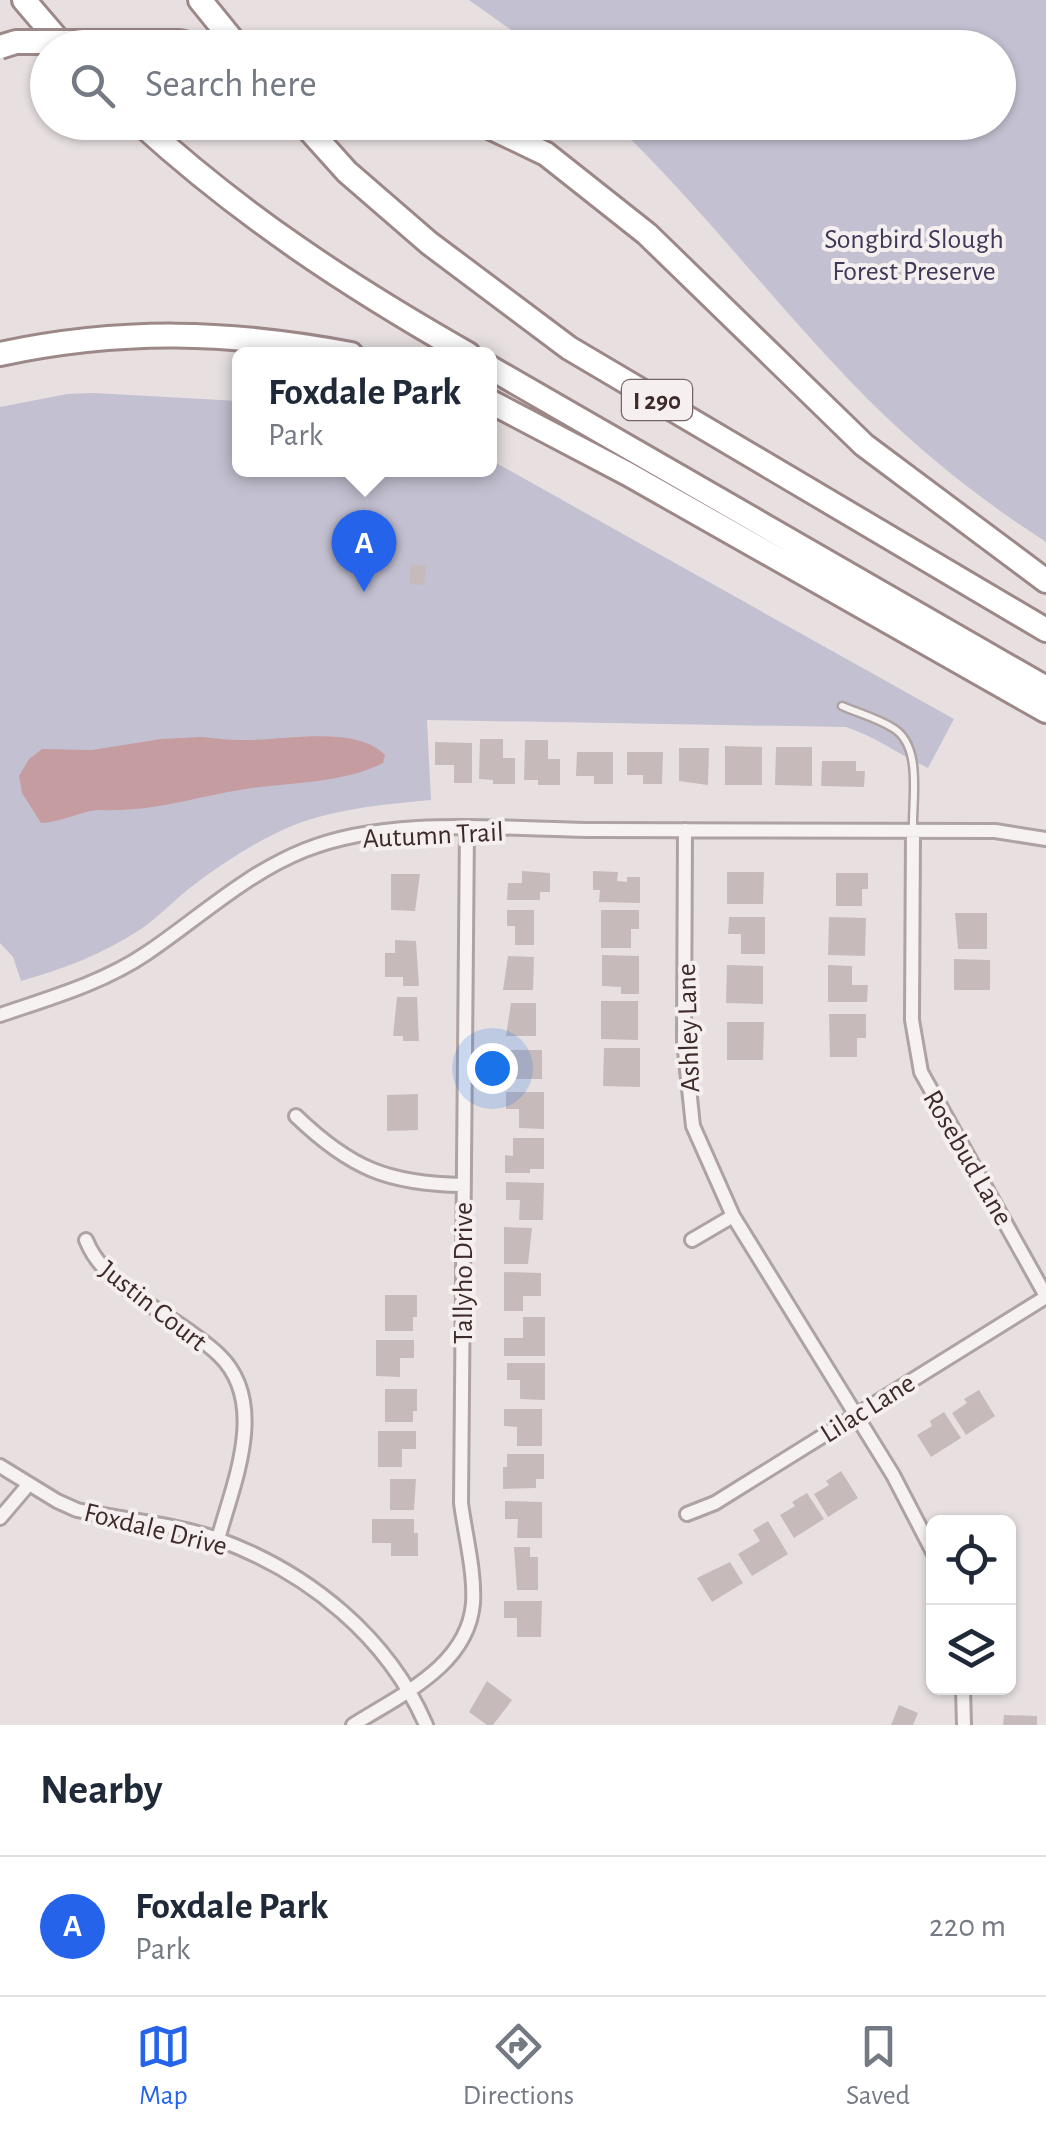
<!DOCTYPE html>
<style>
body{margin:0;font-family:"Alegreya Sans",sans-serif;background:#f6f6f7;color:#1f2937}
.controls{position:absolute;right:30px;bottom:30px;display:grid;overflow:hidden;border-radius:15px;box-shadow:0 2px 8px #0004}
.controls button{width:90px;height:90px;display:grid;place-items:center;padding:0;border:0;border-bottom:2px solid #e0e1e3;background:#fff;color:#1f2937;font:50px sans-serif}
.you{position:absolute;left:492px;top:1068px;width:35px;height:35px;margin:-25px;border:8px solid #fff;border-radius:50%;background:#1a73e8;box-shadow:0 0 0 15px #1a73e833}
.badge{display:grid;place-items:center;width:65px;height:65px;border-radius:50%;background:#2563eb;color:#fff;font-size:32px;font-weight:700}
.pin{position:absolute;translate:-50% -82px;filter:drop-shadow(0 2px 5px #0008)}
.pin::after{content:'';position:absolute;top:52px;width:35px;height:30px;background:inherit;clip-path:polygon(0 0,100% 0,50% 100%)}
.popup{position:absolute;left:232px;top:347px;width:265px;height:130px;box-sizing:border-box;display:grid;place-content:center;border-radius:15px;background:#fff;filter:drop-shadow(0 2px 8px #0005);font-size:32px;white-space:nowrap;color:#747a83}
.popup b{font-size:38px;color:#1f2937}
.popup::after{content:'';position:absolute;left:50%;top:100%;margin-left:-20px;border:20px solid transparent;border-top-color:#fff}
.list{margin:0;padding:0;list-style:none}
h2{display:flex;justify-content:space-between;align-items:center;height:130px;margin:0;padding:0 40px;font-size:42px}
h2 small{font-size:32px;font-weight:400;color:#747a83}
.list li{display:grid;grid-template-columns:65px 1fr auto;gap:30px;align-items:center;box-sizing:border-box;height:140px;padding:0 40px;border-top:2px solid #e0e1e3}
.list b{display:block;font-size:38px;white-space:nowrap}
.list p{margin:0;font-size:32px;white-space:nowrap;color:#747a83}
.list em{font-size:32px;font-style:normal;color:#747a83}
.icon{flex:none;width:55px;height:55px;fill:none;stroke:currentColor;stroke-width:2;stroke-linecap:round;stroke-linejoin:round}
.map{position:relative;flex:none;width:1046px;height:1725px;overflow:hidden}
.search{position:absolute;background:#fff;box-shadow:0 2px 8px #0004;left:30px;right:30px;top:30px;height:110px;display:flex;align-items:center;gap:25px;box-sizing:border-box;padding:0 35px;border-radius:55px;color:#747a83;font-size:38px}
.sheet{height:270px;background:#fff}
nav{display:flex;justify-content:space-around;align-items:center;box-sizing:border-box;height:140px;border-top:2px solid #e0e1e3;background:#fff;font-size:28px;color:#747a83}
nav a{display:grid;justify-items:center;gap:5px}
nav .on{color:#2563eb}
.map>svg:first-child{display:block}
.green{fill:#c3c1d1}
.water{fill:#c59da1}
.building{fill:#c7baba}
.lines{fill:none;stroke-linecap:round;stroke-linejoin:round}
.lane-casing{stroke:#aea2a2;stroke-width:11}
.street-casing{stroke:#aea2a2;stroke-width:18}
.highway-casing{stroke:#9d8888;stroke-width:28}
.lane{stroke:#f6f2f2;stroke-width:6}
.street{stroke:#f6f2f2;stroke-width:12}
.highway{stroke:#fff;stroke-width:22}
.highway-bridge-casing{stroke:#9d8888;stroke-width:28;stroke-linecap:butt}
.highway-bridge{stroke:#fff;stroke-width:22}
.labels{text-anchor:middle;stroke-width:8;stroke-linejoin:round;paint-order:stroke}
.shield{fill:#f5efef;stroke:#756564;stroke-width:2.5}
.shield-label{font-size:25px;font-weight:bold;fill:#3e2a29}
.park-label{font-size:28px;fill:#3e3859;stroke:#f5efef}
.street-label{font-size:28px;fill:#3e2a29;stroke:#f5efef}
</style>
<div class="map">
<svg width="1046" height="1725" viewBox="0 0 1046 1725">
<rect width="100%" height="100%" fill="#e8e0e0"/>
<!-- green -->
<path class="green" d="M469,0H1046V542C976,497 909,443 851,382C770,298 699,204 614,123L998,122V48L535,47Z
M94,393L239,401V470H489V459L954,719L928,768C900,755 876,737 846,727L427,720L431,800C387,804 343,808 302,822C264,836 227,860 195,884C176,898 160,916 141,929C103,954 64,969 21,981L13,957L0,943V407L67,394Z"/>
<!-- water -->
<path class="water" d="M202,737C215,738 228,740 241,740C280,741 356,724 385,755L383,763C341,784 291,782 246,789C193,797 156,812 101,810C86,809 63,822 41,823L22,793L19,776L29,759L42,749L92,750L161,739Z"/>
<!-- building -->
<path class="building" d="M411,564L426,566L424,585L409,584Z
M480,739H503V758H515V784H493V780L479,779Z
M525,740H548V759H560V785H538V780H524Z
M435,742L472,743V783H454V765H435Z
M725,746L762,747V785H725Z
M776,747H812V786L775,785Z
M679,748H709L708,785L679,781Z
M577,752H613V784H594V776H576Z
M627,752H663L662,784H643V775H627Z
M822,761H856V771H865L864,787L821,786Z
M522,871L550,873V892H540V900H507L508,883H522Z
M593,871L618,872L617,881L627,882V877H640V903L599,902L600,890H593Z
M727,872H764L763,904H727Z
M836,873H868V889H862V906H836Z
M391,874H420L415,911L391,910Z
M507,910H534V945H515V926H507Z
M601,910H639V929H631V948H601Z
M955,913H987V949H958Z
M729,917H765V954H741V934H728Z
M829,917L866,918L865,956L828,955Z
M395,940L416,941L419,986H403V977H385V953H395Z
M602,955L639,956V994H621V987L602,986Z
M508,956L534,957L533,990H503Z
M954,959L990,960V990H954Z
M727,965L763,966V1004L726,1003Z
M828,965L852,966V985H868L867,1002H828Z
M397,997H417L419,1041H403V1036H393Z
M601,1001H638V1040L601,1039Z
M511,1003H536V1036H506Z
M829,1014H866V1038H857V1057H830Z
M727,1022H764L763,1060H727Z
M604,1048H640V1087L603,1086Z
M506,1050H542V1079H510Z
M506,1092H544V1129L519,1128V1109H506Z
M418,1094V1130L387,1131V1095Z
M513,1138H544V1169H530V1173H505V1155L513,1156Z
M506,1182L544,1183L543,1220H519L520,1200H506Z
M504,1227L532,1228L528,1264H504Z
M504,1272L541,1273V1296H523V1311H504Z
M385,1295H417V1317H413V1331H385Z
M523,1317H545V1356H504V1338H523Z
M376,1340H414V1358H400V1377L376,1376Z
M507,1363H545V1400L520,1399V1380H507Z
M385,1389H417V1411H413V1422H385Z
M979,1390L995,1416L966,1435L952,1413L967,1403L964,1399Z
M504,1409H542V1446H517V1427L504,1426Z
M944,1412L961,1438L931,1457L917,1435L932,1426L930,1421Z
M378,1431H416V1449H402V1467H378Z
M507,1454H544V1479H536V1488L503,1489V1467H507Z
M841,1471L858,1498L828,1517L814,1494L829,1485L826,1481Z
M390,1479H416L414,1510H390Z
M807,1493L824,1519L794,1538L780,1515L795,1506L792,1502Z
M505,1501L542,1502V1538H517L518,1519H505Z
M372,1519H414V1533H418V1556H391V1543H372Z
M768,1521L788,1554L752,1576L738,1554L760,1541L753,1530Z
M514,1547H530V1557H538V1590H517Z
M730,1562L743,1583L712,1602L697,1578Z
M504,1601H542L541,1637H517V1618H504Z
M487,1681L512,1700L493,1725H487L469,1712Z
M899,1705L918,1713L913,1725H891Z
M1004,1715L1037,1716V1725H1003Z"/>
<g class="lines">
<!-- lane casing -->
<g class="lane-casing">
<path id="lane" d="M842,706C858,713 877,718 893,728C923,746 912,799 913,830"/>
</g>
<!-- street casing -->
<g class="street-casing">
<path id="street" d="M685,830L684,1041L693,1126L733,1216L893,1475L934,1554
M913,831L912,1020L921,1072L1046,1296
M0,1015C50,998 103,983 147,953C199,918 245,874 305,850C389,816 503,829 592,830C726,831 860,831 995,831L1046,839
M296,1116C350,1168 388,1184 463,1185
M86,1240C96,1265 115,1280 137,1296C163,1315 195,1332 219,1355C269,1403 233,1484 218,1539
M692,1240L733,1216
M0,1466L57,1501L77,1510C119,1519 181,1525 220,1540C309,1573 388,1637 426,1725
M687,1514L715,1503L1046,1297
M0,1518L29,1484
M963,1688L964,1725
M353,1725C400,1695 468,1666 473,1603C475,1572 465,1534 461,1503L467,828"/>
</g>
<!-- highway casing -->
<g class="highway-casing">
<path id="highway" d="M24,0L65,48
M200,0L239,48
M139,122C242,216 347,285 468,354
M302,122L347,172L429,243L569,348L1046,630
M479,122L546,154L647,234L864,445L1046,581
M0,354C123,328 228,331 351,354
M489,367L1046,688
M489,401L628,474L1046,711"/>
</g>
<!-- lane -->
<use href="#lane" class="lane"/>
<!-- street -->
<use href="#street" class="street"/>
<!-- highway -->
<use href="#highway" class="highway"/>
<!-- highway-bridge casing -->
<g class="highway-bridge-casing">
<path id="highway-bridge" d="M0,47L16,42H179L207,48"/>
</g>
<!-- highway-bridge -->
<use href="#highway-bridge" class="highway-bridge"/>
</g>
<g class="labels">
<!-- shield labels -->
<rect class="shield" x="622" y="380" width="70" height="40" rx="8"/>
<g class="shield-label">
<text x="657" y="409">I 290</text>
</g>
<!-- park labels -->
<g class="park-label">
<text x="914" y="248">Songbird Slough<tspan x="914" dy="32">Forest Preserve</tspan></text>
</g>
<!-- street labels -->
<g class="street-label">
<text transform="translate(433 834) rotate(-3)" y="10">Autumn Trail</text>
<text transform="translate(687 1028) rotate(-92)" y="10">Ashley Lane</text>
<text transform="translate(969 1157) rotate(60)" y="10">Rosebud Lane</text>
<text transform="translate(462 1273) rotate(-90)" y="10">Tallyho Drive</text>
<text transform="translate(154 1305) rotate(38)" y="10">Justin Court</text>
<text transform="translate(867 1407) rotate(-32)" y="10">Lilac Lane</text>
<text transform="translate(156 1528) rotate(14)" y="10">Foxdale Drive</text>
</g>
</g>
</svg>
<div class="controls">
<button><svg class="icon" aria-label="locate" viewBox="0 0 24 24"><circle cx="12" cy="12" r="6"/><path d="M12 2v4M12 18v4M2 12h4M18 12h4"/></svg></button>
<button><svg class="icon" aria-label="layers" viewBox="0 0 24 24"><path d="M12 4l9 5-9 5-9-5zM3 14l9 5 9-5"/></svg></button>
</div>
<div class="you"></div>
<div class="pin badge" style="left:364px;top:592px">A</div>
<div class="popup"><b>Foxdale Park</b>Park</div>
<div class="search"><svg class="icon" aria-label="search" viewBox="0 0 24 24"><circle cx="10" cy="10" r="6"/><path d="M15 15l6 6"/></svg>Search here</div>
</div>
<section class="sheet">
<h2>Nearby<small></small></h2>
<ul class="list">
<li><span class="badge">A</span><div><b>Foxdale Park</b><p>Park</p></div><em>220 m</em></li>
</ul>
</section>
<nav>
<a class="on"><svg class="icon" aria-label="map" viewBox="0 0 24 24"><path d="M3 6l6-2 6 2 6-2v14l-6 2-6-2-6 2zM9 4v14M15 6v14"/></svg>Map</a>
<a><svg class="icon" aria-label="directions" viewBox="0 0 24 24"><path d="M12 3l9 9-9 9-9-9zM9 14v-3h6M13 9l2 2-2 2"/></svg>Directions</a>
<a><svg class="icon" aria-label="saved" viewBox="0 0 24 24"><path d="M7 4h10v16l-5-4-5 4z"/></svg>Saved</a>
</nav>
